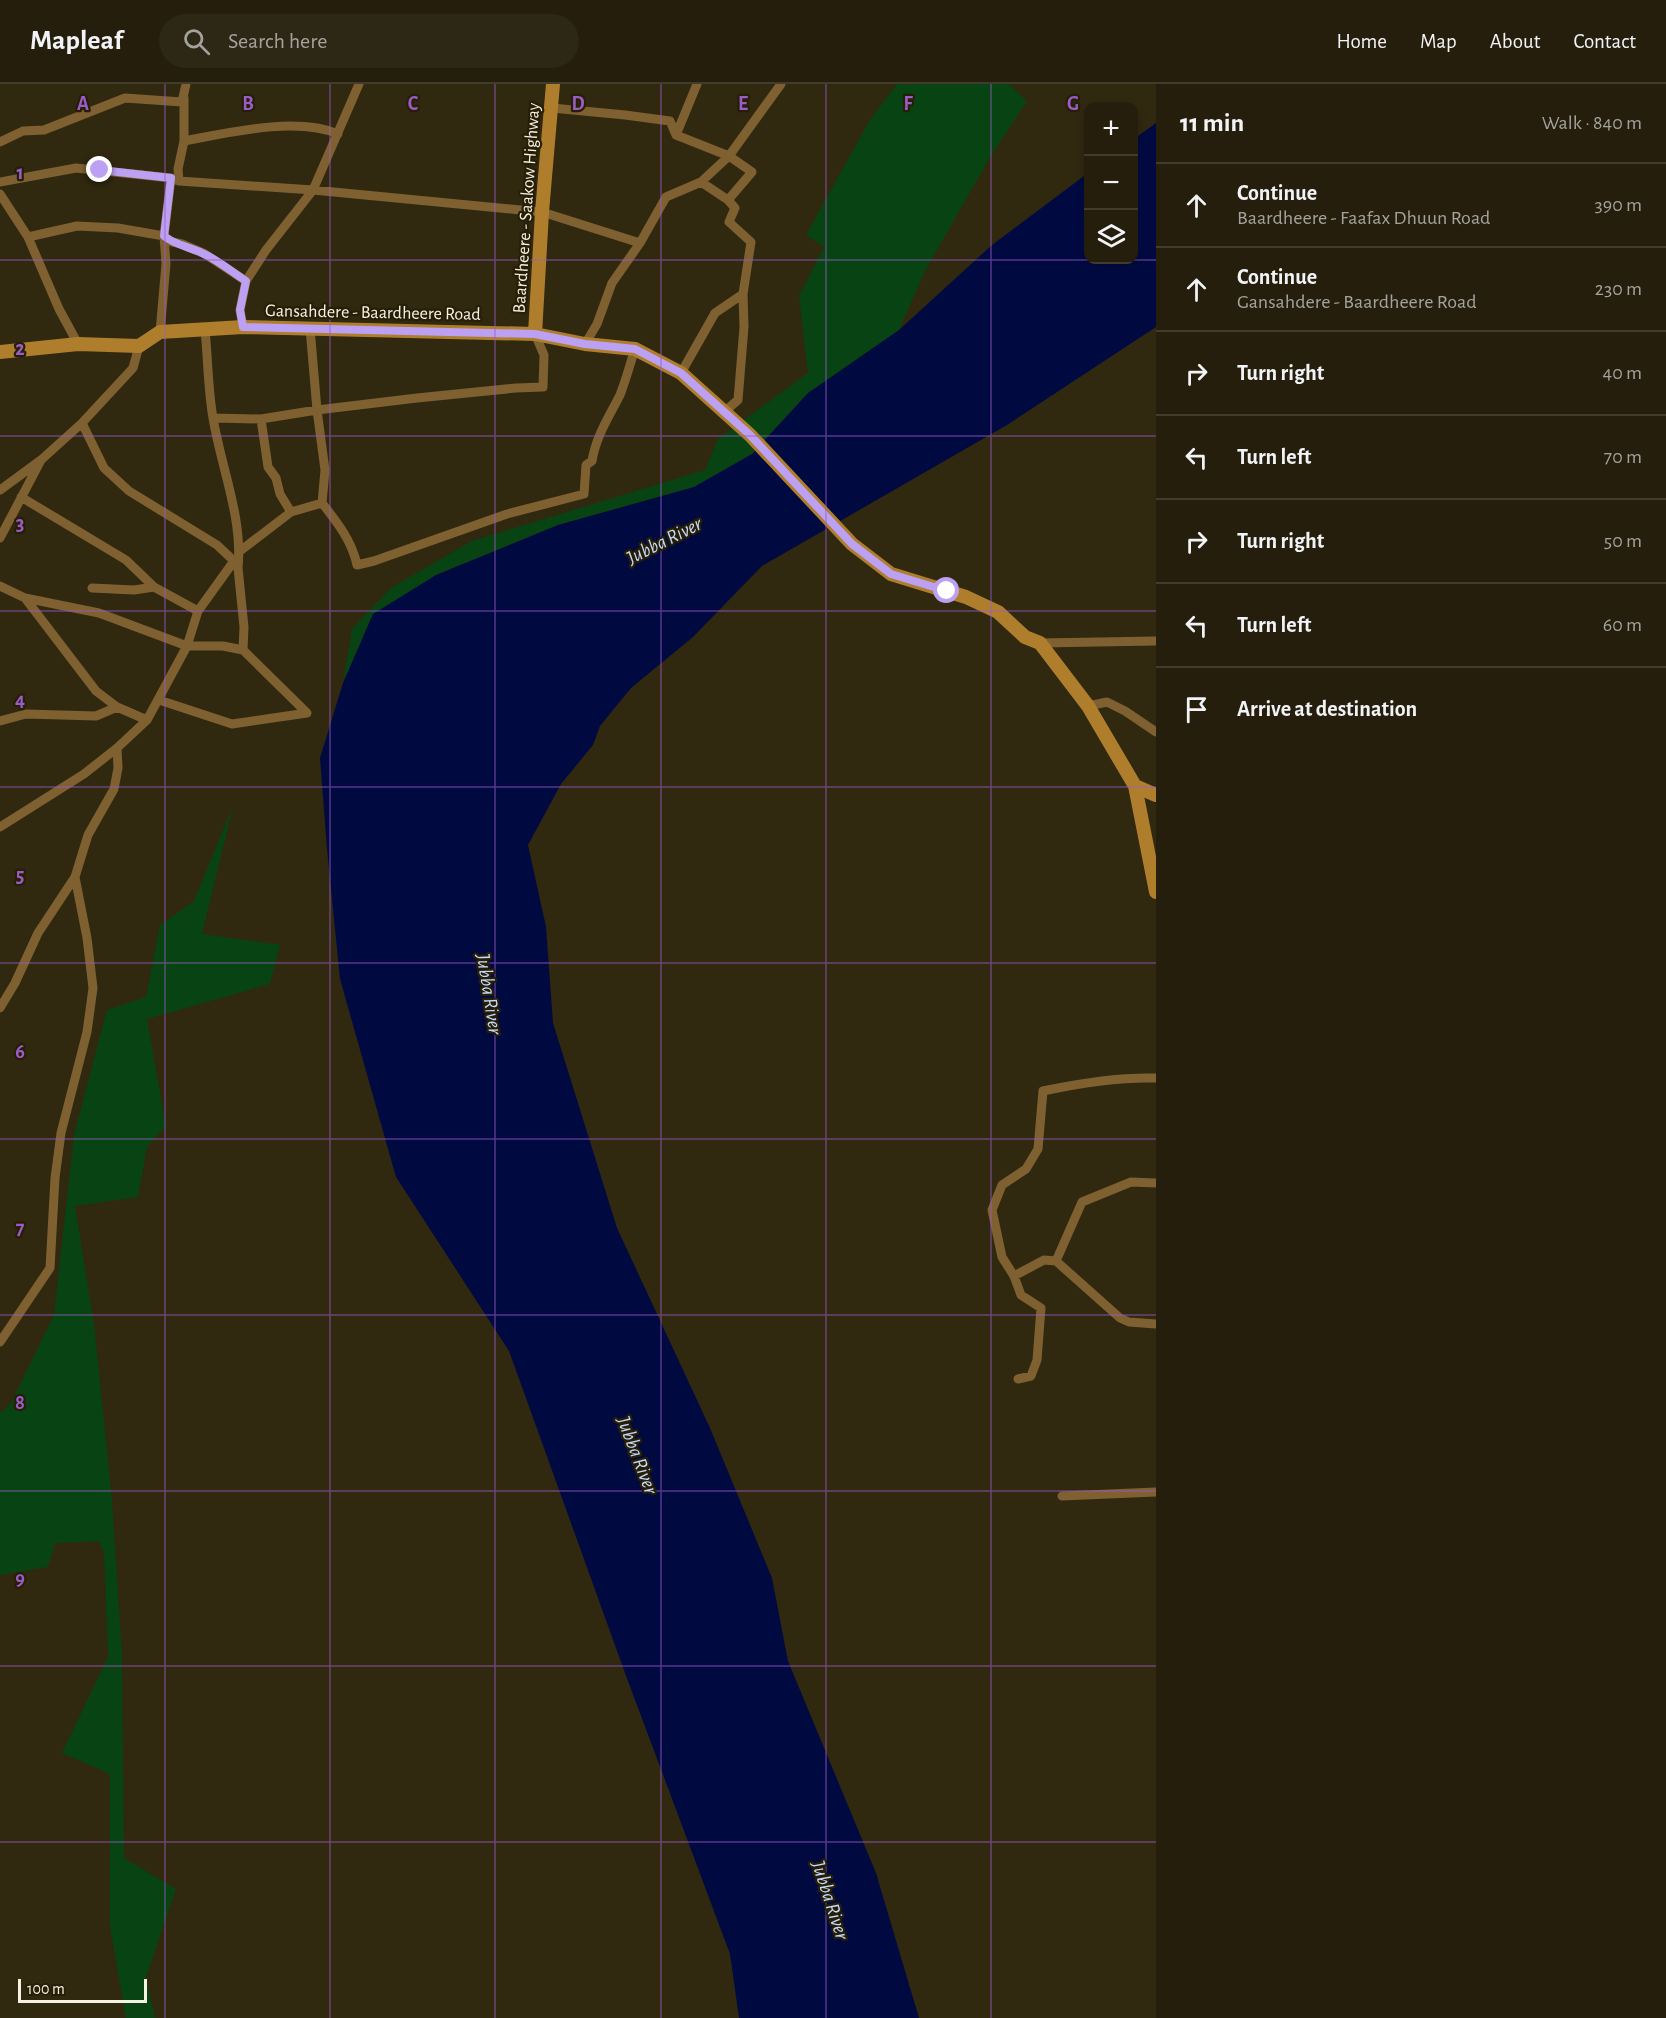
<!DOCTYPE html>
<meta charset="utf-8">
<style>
body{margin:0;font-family:"Alegreya Sans",sans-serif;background:#2d2715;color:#f1f3f6}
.controls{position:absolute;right:18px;top:18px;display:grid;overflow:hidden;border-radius:12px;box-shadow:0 3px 9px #0003}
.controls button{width:54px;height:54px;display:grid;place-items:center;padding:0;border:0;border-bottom:2px solid #423c2d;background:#251e0c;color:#f1f3f6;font:30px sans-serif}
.scale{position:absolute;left:18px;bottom:15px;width:129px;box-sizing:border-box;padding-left:6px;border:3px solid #f7f1e3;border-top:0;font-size:16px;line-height:21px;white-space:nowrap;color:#f7f1e3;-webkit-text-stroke:4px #271e06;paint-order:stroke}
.stop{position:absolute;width:18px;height:18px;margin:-14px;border:4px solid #bca0f2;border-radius:50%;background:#fff}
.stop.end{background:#bca0f2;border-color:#fff;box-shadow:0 2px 6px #0008}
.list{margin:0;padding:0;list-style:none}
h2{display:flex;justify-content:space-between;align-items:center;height:78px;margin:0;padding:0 24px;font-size:26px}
h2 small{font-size:20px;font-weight:400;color:#a3a29d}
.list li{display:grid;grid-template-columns:39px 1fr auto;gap:18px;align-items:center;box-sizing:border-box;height:84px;padding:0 24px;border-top:2px solid #423c2d}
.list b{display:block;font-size:22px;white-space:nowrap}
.list p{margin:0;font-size:20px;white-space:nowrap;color:#a3a29d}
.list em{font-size:20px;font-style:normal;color:#a3a29d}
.icon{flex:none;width:33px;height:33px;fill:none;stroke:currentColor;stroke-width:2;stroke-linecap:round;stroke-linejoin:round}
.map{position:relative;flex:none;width:1156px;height:1934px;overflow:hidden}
header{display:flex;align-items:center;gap:36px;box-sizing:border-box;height:84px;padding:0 30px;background:#251e0c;border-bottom:2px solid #423c2d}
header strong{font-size:28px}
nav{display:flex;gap:33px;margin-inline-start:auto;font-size:21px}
.search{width:420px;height:54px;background:#2d2715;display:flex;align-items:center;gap:15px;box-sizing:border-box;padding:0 21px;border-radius:33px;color:#a3a29d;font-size:22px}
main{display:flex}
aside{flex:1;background:#251e0c}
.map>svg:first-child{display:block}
.green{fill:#084413}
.water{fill:#000a41}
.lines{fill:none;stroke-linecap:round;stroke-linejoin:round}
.minor{stroke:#7f6031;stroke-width:9}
.secondary{stroke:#af7e2c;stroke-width:14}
.route{stroke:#bca0f2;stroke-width:8}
.grid{fill:none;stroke:#9a5dc8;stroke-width:1.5;stroke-opacity:0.55}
.labels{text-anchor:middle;stroke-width:4.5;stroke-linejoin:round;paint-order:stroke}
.street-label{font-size:18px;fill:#f7f1e3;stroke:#271e06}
.water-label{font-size:20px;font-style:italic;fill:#c4d9fd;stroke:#271e06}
.grid-label{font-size:20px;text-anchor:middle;font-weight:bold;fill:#9a5dc8;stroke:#271e06;stroke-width:4.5;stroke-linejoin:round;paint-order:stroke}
</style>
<header>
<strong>Mapleaf</strong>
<div class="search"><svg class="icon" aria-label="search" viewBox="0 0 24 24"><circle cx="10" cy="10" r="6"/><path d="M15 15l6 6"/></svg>Search here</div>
<nav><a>Home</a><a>Map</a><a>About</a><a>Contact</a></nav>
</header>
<main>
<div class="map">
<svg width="1156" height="1934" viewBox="0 0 1156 1934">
<rect width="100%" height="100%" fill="#312810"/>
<!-- green -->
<path class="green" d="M897,0H1009L1027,17L989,75L925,187L899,246L808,309L752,370L694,403L558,441L436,491L373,530L343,599L352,545L392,503L472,457L705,386L718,355L808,289L799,212L824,163L806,151L870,36Z
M233,722L202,850L280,861L270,900L147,935L166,1042L147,1063L138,1113L75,1122L94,1240L112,1416L122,1571L124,1774L176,1805L146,1893L155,1934H126L110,1843V1690L62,1669L108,1573L104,1469L99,1457L55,1459L48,1483L0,1491V1329L11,1319L54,1231L74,1051L107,926L146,913L160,841L194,817Z"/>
<!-- water -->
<path class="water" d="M1156,39V243L1007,341L762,482L693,553L631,604L600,642L593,661L561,700L528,761L546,843L553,939L617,1144L710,1344L772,1494L788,1577L876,1789L919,1934H739L730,1870L625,1589L509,1267L396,1093L340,895L327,765L320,674L343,599L373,530L436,491L558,441L694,403L752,370L808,309L899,246L992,161L1088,89V176H1134V55Z"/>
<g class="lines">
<!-- minor -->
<path class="minor" d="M552,24L625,31L670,37L676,51L729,72L752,88L728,116
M676,51L697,0
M184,57C227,49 297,32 338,50
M0,58L23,47L44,46L125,14L182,18L186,0
M179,97L178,85L184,57V14
M0,98L76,84L171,94L179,97L313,106L542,128L640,159
M701,98L728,116L735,124L729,138L751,158L743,210L744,243L738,316L724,328
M0,110L28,153L59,225L78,260
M28,153L77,142L118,144L164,152L172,158L182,160L205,170L246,197
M243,243L240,226L246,197L266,166L313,106L359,0
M310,244L317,326L325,386L322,419C337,438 352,457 357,481L374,477L507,430L584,410L586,381L592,377C596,352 609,333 620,311C626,296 630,280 635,265
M160,248L166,180L164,152L171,94
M585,260L597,240L612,199L640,159L666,113L701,98L729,72L781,0
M681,289L715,229L743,210
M213,334L261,335L317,326L417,314L516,304L543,303L544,271L535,250
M82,339L104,384L129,407L217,461L234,477
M0,406L41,376L82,339L133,284L139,262
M21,413L126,476L154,503
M291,428L322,419
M0,454L40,378
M240,467L291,428L280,410L276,394L268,383L261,335
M238,484L244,543L243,566
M0,502L25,514L99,529L187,562H223L243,566L307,629
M92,504L134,506L154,503L198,527
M25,514L96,607L117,623L147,636
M1040,559L1156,557
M159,616L232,640L307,629
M1088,622L1107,618L1125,627L1156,648
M0,637L26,630L96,632L117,623
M0,743L84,690L117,664
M0,924L15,899L38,849L75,793
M1156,1099L1131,1098L1082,1118L1056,1177L1120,1234L1129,1238L1156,1240
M1014,1192L1044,1176L1056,1177
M0,1258L50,1184L55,1094L61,1049L87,948L93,904L87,854L75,793L88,751L114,705L118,684L117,664L147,636L187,562L198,527L234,477L238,484C243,434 221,383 213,334C208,306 208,275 205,246
M1018,1295L1031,1292L1037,1276L1041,1224L1021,1211L1014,1192L1002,1173L992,1126L1002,1101L1026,1085L1038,1065L1043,1007C1080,999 1117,993 1156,994
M1062,1412L1156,1408"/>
<!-- secondary -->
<path class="secondary" d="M535,250L542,128L553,0
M0,268L78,260L139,262L160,248L243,243L535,250L585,260L635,265L681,289L750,351L852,460L891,490L966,513L998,528L1025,553L1040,559L1088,622L1135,702L1156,711
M1135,702L1156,808"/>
</g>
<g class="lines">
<!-- route -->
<path class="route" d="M100,86L171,94L164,152C175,161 190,163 202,169C218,176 232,188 246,197L240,226L243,243L535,250L585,260L635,265L681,289L750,351L852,460L891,490L947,507"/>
</g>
<!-- grid -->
<path class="grid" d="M165,0V1934M330,0V1934M495,0V1934M661,0V1934M826,0V1934M991,0V1934M0,176H1156M0,352H1156M0,527H1156M0,703H1156M0,879H1156M0,1055H1156M0,1231H1156M0,1407H1156M0,1582H1156M0,1758H1156"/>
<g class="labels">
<!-- street labels -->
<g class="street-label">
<text transform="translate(526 124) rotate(-86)" y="6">Baardheere - Saakow Highway</text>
<text transform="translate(373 228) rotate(1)" y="6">Gansahdere - Baardheere Road</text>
</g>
<!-- water labels -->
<g class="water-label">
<text transform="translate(664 456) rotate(-27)" y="7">Jubba River</text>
<text transform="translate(490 910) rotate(81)" y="7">Jubba River</text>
<text transform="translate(638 1371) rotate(69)" y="7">Jubba River</text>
<text transform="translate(831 1816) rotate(72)" y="7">Jubba River</text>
</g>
</g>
<g class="grid-label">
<text x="83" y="26">A</text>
<text x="248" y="26">B</text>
<text x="413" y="26">C</text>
<text x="578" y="26">D</text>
<text x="743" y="26">E</text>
<text x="908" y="26">F</text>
<text x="1073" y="26">G</text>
<text x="20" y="95">1</text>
<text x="20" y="271">2</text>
<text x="20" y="446">3</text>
<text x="20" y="622">4</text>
<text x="20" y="798">5</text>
<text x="20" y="974">6</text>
<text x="20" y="1150">7</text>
<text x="20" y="1325">8</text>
<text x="20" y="1501">9</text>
</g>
</svg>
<div class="controls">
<button>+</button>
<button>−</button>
<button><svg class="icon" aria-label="layers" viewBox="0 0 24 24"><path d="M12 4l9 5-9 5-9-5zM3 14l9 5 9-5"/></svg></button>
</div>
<div class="scale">100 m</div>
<div class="stop" style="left:947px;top:507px"></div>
<div class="stop end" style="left:100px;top:86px"></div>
</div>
<aside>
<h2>11 min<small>Walk · 840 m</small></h2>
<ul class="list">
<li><svg class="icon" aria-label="ahead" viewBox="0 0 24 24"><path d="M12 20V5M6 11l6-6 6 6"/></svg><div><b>Continue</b><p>Baardheere - Faafax Dhuun Road</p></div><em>390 m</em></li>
<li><svg class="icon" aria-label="ahead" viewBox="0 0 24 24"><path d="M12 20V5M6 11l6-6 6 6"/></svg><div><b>Continue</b><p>Gansahdere - Baardheere Road</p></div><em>230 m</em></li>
<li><svg class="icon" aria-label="right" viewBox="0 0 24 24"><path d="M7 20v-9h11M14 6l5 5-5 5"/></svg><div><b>Turn right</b></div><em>40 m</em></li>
<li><svg class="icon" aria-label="left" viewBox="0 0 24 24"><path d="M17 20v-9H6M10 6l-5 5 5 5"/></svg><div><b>Turn left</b></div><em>70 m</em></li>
<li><svg class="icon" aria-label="right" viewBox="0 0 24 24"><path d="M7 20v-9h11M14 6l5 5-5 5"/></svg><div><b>Turn right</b></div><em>50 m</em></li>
<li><svg class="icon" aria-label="left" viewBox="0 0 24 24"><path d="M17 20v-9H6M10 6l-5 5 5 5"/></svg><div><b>Turn left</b></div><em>60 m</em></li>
<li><svg class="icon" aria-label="arrive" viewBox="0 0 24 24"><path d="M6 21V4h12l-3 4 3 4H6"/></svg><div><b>Arrive at destination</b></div></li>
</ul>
</aside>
</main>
